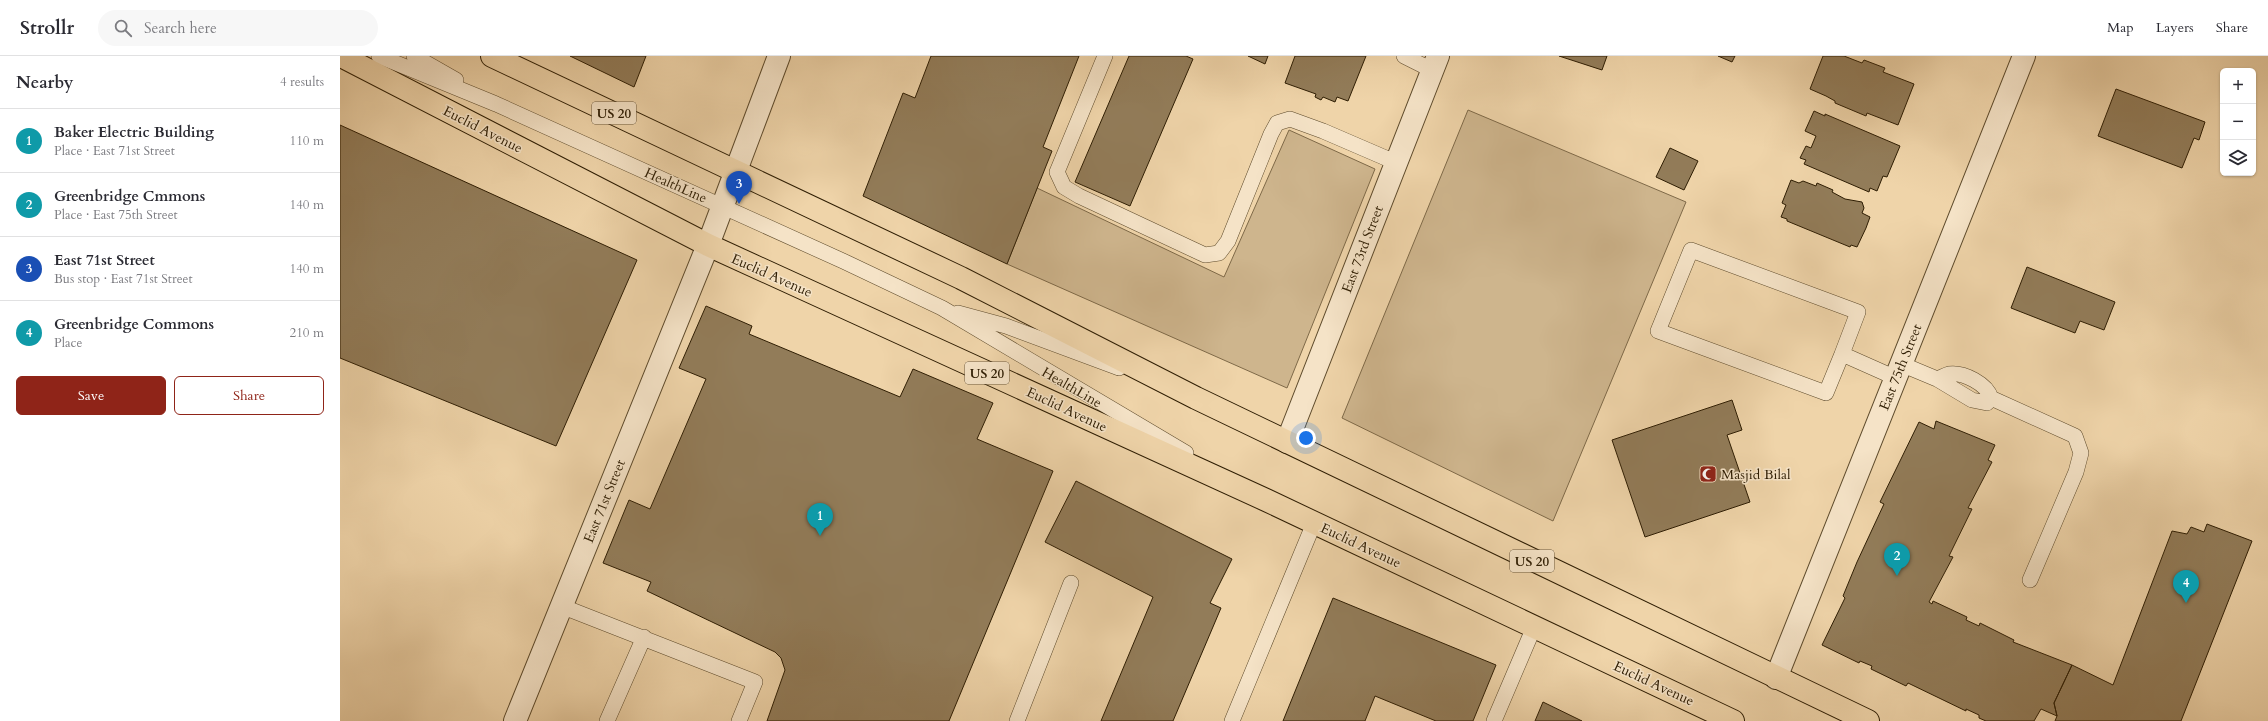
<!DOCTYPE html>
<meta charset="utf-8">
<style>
body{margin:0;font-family:Cardo,serif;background:#f7f7f7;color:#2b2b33}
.controls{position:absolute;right:12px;top:12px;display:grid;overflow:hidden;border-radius:6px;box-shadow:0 1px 3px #0004}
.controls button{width:36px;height:36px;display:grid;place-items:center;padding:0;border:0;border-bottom:1px solid #e1e1e2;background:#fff;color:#2b2b33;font:20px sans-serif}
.you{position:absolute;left:966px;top:382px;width:14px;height:14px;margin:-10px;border:3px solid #fff;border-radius:50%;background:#1a73e8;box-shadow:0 0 0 6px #1a73e833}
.badge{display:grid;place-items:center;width:26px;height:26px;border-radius:50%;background:#8f2418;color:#fff;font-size:13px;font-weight:700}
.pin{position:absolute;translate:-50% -33px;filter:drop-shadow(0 1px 2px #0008)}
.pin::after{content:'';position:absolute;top:21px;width:14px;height:12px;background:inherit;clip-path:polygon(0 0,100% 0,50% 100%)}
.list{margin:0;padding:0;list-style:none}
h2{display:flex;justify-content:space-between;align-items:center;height:52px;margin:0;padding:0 16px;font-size:17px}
h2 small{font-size:13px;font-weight:400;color:#7c7c81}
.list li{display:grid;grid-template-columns:26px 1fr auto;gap:12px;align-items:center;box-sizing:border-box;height:64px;padding:0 16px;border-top:1px solid #e1e1e2}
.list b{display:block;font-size:15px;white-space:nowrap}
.list p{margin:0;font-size:13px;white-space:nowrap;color:#7c7c81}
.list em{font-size:13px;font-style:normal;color:#7c7c81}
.actions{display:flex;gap:8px;padding:12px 16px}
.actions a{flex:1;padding:9px 0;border:1px solid #8f2418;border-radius:6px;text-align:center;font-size:14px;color:#8f2418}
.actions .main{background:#8f2418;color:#fff}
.icon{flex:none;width:22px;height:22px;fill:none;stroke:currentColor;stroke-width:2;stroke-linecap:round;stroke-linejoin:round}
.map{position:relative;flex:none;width:1928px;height:665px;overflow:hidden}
header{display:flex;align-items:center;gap:24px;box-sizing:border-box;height:56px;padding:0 20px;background:#fff;border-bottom:1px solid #e1e1e2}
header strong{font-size:19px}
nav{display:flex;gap:22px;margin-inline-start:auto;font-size:14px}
.search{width:280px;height:36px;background:#f7f7f7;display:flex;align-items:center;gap:10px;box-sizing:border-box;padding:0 14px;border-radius:22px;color:#7c7c81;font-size:15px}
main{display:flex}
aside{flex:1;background:#fff}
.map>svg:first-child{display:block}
.green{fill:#ceb58d;stroke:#7e6948}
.building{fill:#927c59;stroke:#2e1d03}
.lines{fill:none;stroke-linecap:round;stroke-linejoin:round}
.service-casing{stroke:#5e4b2c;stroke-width:16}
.minor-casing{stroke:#5e4b2c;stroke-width:24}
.tertiary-casing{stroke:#5e4b2c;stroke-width:24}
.primary-casing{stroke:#2e1d03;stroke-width:24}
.service{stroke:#f5e3c7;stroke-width:15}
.minor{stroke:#f5e3c7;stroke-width:22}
.tertiary{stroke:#f5e3c7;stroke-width:22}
.primary{stroke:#efd4a9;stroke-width:22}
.labels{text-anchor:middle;stroke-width:3;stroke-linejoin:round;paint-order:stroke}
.shield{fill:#f5e3c7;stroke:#6a583e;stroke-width:1}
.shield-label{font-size:13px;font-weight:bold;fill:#2e1d03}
.street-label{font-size:14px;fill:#2e1d03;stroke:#f5e3c7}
.poi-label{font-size:14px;fill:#2e1d03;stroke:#f5e3c7;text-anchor:start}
</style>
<header>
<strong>Strollr</strong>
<div class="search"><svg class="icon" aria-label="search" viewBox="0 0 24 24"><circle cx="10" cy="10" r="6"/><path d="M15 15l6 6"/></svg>Search here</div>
<nav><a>Map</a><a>Layers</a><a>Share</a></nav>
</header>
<main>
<aside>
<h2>Nearby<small>4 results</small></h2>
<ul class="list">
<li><span class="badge" style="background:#0f9aa8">1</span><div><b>Baker Electric Building</b><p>Place · East 71st Street</p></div><em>110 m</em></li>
<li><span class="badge" style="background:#0f9aa8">2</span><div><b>Greenbridge Cmmons</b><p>Place · East 75th Street</p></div><em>140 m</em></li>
<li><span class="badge" style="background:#1a4fb4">3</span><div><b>East 71st Street</b><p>Bus stop · East 71st Street</p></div><em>140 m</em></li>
<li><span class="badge" style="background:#0f9aa8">4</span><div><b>Greenbridge Commons</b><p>Place</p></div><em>210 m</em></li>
</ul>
<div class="actions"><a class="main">Save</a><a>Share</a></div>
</aside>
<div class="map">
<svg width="1928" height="665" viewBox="0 0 1928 665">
<rect width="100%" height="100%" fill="#efd4a9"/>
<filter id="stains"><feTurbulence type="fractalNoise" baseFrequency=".005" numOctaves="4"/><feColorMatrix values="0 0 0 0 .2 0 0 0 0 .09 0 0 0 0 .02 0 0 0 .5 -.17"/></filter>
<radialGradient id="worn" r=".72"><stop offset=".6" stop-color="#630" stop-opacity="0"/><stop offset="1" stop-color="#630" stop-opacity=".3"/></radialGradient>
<!-- green -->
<path class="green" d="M1128,54L1346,146L1213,465L1002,362Z
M949,74L1035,113L947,332L667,208L697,132L884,221Z"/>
<!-- building -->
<path class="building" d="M230,0H306L294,31Z
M591,0H739L703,91L712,95L667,208L523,140L563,37L575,42Z
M789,0H846L853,3L790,150L735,126Z
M908,0H928L925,8Z
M955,0H1026L1008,45L997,41L995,46L983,41L981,44L975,41L976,38L945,27Z
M1219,0H1267L1262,14Z
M1378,0H1395L1392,6Z
M1483,0H1504L1522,7L1524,4L1545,12L1543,16L1574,28L1558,69L1527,57L1526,60L1495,47V45L1486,40L1470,33Z
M1776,33L1865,66L1859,84L1854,82L1842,112L1758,80Z
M1474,55L1485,60V58L1560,90L1547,121L1543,120L1537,135L1530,132L1529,136L1464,108L1466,104L1460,102L1466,90L1471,92L1476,80L1465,75Z
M0,69L297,204L216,390L0,302Z
M1330,92L1358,105L1344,134L1316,121Z
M1451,124L1459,127L1463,125L1476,130L1477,127L1493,134L1492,136L1505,143L1522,146L1524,152L1522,157L1530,161L1526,172L1517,191L1511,189L1510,191L1447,165V163L1441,161L1446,149L1442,147Z
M1687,211L1775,246L1764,274L1740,265L1735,277L1671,252Z
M366,250L412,270L409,278L560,341L573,313L653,347L637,383L713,415L609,665H427L445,614L441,602L435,596L307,535L311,526L263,507L289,444L310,453L366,323L339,312Z
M1392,344L1402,374L1387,379L1410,446L1305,481L1272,384Z
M1596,365L1655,389L1648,404L1652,406L1628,452L1632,453L1609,500L1613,501L1589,546L1592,548L1593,545L1627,561L1626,564L1639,570L1640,567L1674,584L1673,586L1732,609L1714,647L1717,660L1701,653L1694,665H1646L1639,662V659L1626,653V655L1568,627L1566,630L1531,613L1532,610L1520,605L1519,607L1482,589L1505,542L1503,540L1517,506L1544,448L1540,446L1579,366L1594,373Z
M736,425L892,503L870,547L881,552L833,665H761L813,541L705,486Z
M1867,468L1912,485L1841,665H1715L1717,660L1714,647L1732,609L1773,629L1832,475L1847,478L1851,471L1864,476Z
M993,542L1156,609L1133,665H1096L1035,640L1025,665H943Z
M1203,646L1242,665H1195Z"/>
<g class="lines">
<!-- service casing -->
<g class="service-casing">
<path id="service" d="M39,0L156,48L503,205L602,252L846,397
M74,0L116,24
M765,0L717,116L724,131L739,140L865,199L879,197L888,185L931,78L937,67L950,63L983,75L1055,106
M1064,0L1092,14
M618,257L666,270L779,312
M1502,298L1486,337L1318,275L1351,194L1518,256L1502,298L1556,322
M1561,308L1597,323L1632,344L1647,347L1651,342C1647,328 1624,316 1609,318C1605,319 1601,322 1597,323
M1651,342L1735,380L1741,397L1736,416L1690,524
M221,550L415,626L399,665
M267,665L304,581
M677,665L731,527
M892,665L974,467
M1154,665L1194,571"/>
</g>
<!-- minor casing -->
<g class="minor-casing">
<path id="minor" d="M947,386L1098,0
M1436,622L1684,0"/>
</g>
<!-- tertiary casing -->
<g class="tertiary-casing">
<path id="tertiary" d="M175,665L368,189L439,0"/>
</g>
<!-- primary casing -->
<g class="primary-casing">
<path id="primary" d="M1,0L368,189L926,444L1393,665
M152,0L621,222L856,342L1528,665"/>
</g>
<!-- service -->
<use href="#service" class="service"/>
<!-- minor -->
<use href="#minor" class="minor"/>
<!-- tertiary -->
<use href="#tertiary" class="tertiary"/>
<!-- primary -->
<use href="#primary" class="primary"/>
</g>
<!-- icons -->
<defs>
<g id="mosque-square" transform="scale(0.9)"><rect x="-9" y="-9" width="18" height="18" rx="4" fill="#8f2418" stroke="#f5e3c7"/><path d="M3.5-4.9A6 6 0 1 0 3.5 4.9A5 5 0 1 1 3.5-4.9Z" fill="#fff"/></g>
</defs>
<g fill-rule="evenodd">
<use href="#mosque-square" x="1368" y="418"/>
</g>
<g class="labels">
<!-- shield labels -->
<g class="shield">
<rect x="252" y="46" width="44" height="22" rx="3"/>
<rect x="625" y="306" width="44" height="22" rx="3"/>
<rect x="1170" y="494" width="44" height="22" rx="3"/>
</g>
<g class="shield-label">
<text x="274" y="62">US 20</text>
<text x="647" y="322">US 20</text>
<text x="1192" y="510">US 20</text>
</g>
<!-- street labels -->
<g class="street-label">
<text transform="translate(143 73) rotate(27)" y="5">Euclid Avenue</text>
<text transform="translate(336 129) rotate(24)" y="5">HealthLine</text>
<text transform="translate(1022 193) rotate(-69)" y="5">East 73rd Street</text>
<text transform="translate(432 219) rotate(24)" y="5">Euclid Avenue</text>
<text transform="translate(1560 311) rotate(-68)" y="5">East 75th Street</text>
<text transform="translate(732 331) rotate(30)" y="5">HealthLine</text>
<text transform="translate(727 353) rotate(25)" y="5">Euclid Avenue</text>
<text transform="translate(264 445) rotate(-68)" y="5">East 71st Street</text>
<text transform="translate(1021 489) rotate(25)" y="5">Euclid Avenue</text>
<text transform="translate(1314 627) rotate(25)" y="5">Euclid Avenue</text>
</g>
<!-- poi labels -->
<g class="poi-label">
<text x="1381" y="423">Masjid Bilal</text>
</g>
</g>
<rect width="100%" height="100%" filter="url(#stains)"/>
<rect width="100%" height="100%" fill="url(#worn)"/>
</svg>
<div class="controls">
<button>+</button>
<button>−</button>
<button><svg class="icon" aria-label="layers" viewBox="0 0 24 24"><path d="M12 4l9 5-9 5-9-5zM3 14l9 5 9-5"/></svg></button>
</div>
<div class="you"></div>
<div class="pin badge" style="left:480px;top:480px;background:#0f9aa8">1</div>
<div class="pin badge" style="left:1557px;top:520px;background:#0f9aa8">2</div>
<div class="pin badge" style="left:399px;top:148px;background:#1a4fb4">3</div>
<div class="pin badge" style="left:1846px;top:547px;background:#0f9aa8">4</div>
</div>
</main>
